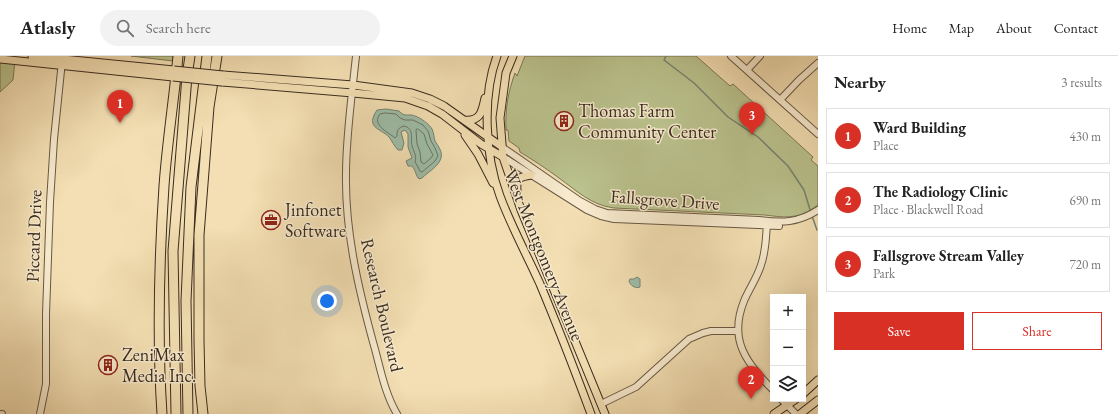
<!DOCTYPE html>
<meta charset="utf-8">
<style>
body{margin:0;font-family:"EB Garamond",serif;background:#f2f2f2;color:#222}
.controls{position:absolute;right:12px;bottom:12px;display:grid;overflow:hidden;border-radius:0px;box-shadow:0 4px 16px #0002}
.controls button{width:36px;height:36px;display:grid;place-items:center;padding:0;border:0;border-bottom:1px solid #e0e0e0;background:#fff;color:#222;font:20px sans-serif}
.you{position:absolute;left:327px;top:245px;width:14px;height:14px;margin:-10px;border:3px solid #fff;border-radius:50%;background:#1a73e8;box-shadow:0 0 0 6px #1a73e833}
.badge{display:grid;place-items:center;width:26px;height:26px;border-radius:50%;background:#d93025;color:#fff;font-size:13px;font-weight:700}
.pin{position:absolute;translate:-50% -33px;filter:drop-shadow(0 1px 2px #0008)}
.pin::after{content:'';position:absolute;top:21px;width:14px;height:12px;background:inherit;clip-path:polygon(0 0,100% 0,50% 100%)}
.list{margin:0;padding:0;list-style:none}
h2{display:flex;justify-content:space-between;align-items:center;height:52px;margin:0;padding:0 16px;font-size:17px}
h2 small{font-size:13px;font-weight:400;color:#767676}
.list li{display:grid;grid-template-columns:26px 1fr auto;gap:12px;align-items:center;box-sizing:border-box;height:56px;margin:0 8px 8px;padding:0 8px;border:1px solid #e0e0e0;border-radius:0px}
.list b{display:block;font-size:15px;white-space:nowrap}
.list p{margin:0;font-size:13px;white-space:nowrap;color:#767676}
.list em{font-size:13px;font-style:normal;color:#767676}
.actions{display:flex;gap:8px;padding:12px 16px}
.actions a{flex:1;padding:9px 0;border:1px solid #d93025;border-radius:0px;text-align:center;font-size:14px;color:#d93025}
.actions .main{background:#d93025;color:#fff}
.icon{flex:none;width:22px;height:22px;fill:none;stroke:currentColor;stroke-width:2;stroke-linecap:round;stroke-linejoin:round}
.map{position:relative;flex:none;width:818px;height:358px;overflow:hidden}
header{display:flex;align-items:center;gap:24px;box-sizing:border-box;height:56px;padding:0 20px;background:#fff;border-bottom:1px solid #e0e0e0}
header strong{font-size:19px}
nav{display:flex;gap:22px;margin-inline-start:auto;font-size:14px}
.search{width:280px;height:36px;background:#f2f2f2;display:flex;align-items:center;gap:10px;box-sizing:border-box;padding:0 14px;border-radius:22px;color:#767676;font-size:15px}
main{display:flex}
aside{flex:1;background:#fff}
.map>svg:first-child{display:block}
.green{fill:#bac28d;stroke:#7a7756}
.water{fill:#9dbda8;stroke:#758371}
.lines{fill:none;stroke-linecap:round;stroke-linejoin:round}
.shore{stroke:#6c7464;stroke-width:1}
.stream{stroke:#758371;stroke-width:1.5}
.minor-casing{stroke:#685944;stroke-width:8}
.major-casing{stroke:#3a2c1f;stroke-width:9}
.highway-casing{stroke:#3a2c1f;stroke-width:11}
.minor{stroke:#f7eace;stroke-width:6}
.major{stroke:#f3dfb3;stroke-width:7}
.highway{stroke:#f3dfb3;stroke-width:9}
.major-bridge-casing{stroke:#3a2c1f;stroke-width:9;stroke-linecap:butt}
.major-bridge{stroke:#f3dfb3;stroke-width:7}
.labels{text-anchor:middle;stroke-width:3;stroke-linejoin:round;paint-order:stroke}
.poi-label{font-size:18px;fill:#3a2c1f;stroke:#f7eace;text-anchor:start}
.street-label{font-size:18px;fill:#3a2c1f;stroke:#f7eace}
</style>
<header>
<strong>Atlasly</strong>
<div class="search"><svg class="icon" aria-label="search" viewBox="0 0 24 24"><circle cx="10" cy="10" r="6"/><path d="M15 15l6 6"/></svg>Search here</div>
<nav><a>Home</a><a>Map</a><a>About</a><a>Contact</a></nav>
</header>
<main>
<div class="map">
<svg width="818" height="358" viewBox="0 0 818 358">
<rect width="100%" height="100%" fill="#f3dfb3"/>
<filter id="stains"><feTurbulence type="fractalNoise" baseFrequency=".005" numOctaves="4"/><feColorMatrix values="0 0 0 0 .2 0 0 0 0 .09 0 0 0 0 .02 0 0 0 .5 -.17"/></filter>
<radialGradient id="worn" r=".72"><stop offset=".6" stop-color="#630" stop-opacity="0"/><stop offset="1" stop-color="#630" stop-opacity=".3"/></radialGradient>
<!-- green -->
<path class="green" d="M131,0H173V5Z
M525,0H696L730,30L733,28L813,101L811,104L818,110V149C798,163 788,162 765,159L614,152C591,149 577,135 559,122C547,113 533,104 520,96L519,92L509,85L508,74H506C505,54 508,36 515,17L517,20Z
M0,3L15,4L13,24L0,36Z"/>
<!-- water -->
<path class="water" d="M386,53L399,55C405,62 408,57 415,60C421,62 429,68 432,73C434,77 434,82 435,85C438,90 443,96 441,102C439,110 428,116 422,122L419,123C415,119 416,114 412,110H408L406,105L412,102L408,91V78L405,74L401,76L404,87L402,94H398C394,90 392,85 389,81C380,72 365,72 377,54Z
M637,221L640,223V231C635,233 630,229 629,225L630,223H634Z"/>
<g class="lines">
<!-- shore -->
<path class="shore" d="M386,57L396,58L400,62L405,64H413L423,69L428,75L431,85L435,92L438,100L435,105L422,116L420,115L418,111L415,106C417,99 414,97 412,90C410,82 415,73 404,70C398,72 397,74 397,80L395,82C388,76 371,69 380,58Z
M418,73L424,78L427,88L433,99L431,102L424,108L421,106L420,96L417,88L416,74Z"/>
<!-- stream -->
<path class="stream" d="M666,0L664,4L694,27L728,61L758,81L788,110L804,134L811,157
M812,160L817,174"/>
<!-- minor casing -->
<g class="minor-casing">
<path id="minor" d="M356,0C352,39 346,79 346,118C345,175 358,231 373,286C380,310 384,336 397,358
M731,0L818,78
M747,14L760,0
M780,44L799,24L818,7
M502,91L580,145L595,153L607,157L759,164C781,167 799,167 818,154
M503,101L587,154L601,160L614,163L779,170
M767,167C766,181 766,195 761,209C757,222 749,233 744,245C728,285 747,307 773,334
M781,343L796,358
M601,348L636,331L689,283L703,277L711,275H738
M0,358H2
M40,358L46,328V258L50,146L54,83L62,5"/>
</g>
<!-- major casing -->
<g class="major-casing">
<path id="major" d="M32,0L174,14
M497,0C482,40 485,100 500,140C511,170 527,199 540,228C558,271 575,315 591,358
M513,0L506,17L500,62L503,101L521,154L605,358
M0,3L173,21
M223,19L353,29L412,37L430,43L444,50L502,91
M222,26L353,37L405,42L428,50L442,58L481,88L503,101
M464,64C481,66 482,55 485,42
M465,79L478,98L493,127
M517,134C516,122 519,121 531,119
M803,338L818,324
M774,358L796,343
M800,358L818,344"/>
</g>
<!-- highway casing -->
<g class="highway-casing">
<path id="highway" d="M162,358C157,282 159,206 164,130C167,87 174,43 178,0
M176,358L173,195L187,20L190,0
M188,358L186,245L191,131L207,0
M203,358L200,330L199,284V179L209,51L217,0"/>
</g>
<!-- minor -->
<use href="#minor" class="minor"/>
<!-- major -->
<use href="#major" class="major"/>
<!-- highway -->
<use href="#highway" class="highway"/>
<!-- major-bridge casing -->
<g class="major-bridge-casing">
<path id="major-bridge" d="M174,14L223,19
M173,21L222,26"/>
</g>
<!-- major-bridge -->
<use href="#major-bridge" class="major-bridge"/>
</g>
<!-- icons -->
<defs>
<g id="building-ring" transform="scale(1)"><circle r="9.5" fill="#f7eace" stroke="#8f2418" stroke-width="1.5"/><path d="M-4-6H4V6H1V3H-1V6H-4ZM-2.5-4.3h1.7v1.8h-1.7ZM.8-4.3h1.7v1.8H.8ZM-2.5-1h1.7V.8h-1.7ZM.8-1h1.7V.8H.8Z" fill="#8f2418"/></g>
<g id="office-ring" transform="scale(1)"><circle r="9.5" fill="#f7eace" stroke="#8f2418" stroke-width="1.5"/><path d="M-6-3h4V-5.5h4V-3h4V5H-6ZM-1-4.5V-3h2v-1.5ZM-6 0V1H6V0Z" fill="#8f2418"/></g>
</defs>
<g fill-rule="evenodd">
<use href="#building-ring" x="564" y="65"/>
<use href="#office-ring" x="271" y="164"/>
<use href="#building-ring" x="108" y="309"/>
</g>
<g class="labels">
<!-- poi labels -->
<g class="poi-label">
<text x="578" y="61">Thomas Farm<tspan x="578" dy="21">Community Center</tspan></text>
<text x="285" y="160">Jinfonet<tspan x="285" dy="21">Software</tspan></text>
<text x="122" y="305">ZeniMax<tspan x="122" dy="21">Media Inc.</tspan></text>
</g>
<!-- street labels -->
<g class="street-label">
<text transform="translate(665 144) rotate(4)" y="6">Fallsgrove Drive</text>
<text transform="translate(34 180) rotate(-88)" y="6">Piccard Drive</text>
<text transform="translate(544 199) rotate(68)" y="6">West Montgomery Avenue</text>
<text transform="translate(382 249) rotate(77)" y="6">Research Boulevard</text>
</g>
</g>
<rect width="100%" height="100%" filter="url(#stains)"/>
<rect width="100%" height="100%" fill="url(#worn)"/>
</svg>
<div class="controls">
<button>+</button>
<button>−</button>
<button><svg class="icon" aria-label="layers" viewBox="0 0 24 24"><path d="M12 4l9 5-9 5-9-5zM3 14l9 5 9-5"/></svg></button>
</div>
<div class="you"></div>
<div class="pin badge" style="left:120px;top:67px">1</div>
<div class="pin badge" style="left:751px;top:343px">2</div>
<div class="pin badge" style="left:752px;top:79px">3</div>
</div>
<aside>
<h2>Nearby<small>3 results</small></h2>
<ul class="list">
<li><span class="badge">1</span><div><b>Ward Building</b><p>Place</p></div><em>430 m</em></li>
<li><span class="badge">2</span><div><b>The Radiology Clinic</b><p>Place · Blackwell Road</p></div><em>690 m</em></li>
<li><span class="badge">3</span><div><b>Fallsgrove Stream Valley</b><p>Park</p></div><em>720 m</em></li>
</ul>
<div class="actions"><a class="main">Save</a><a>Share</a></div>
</aside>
</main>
